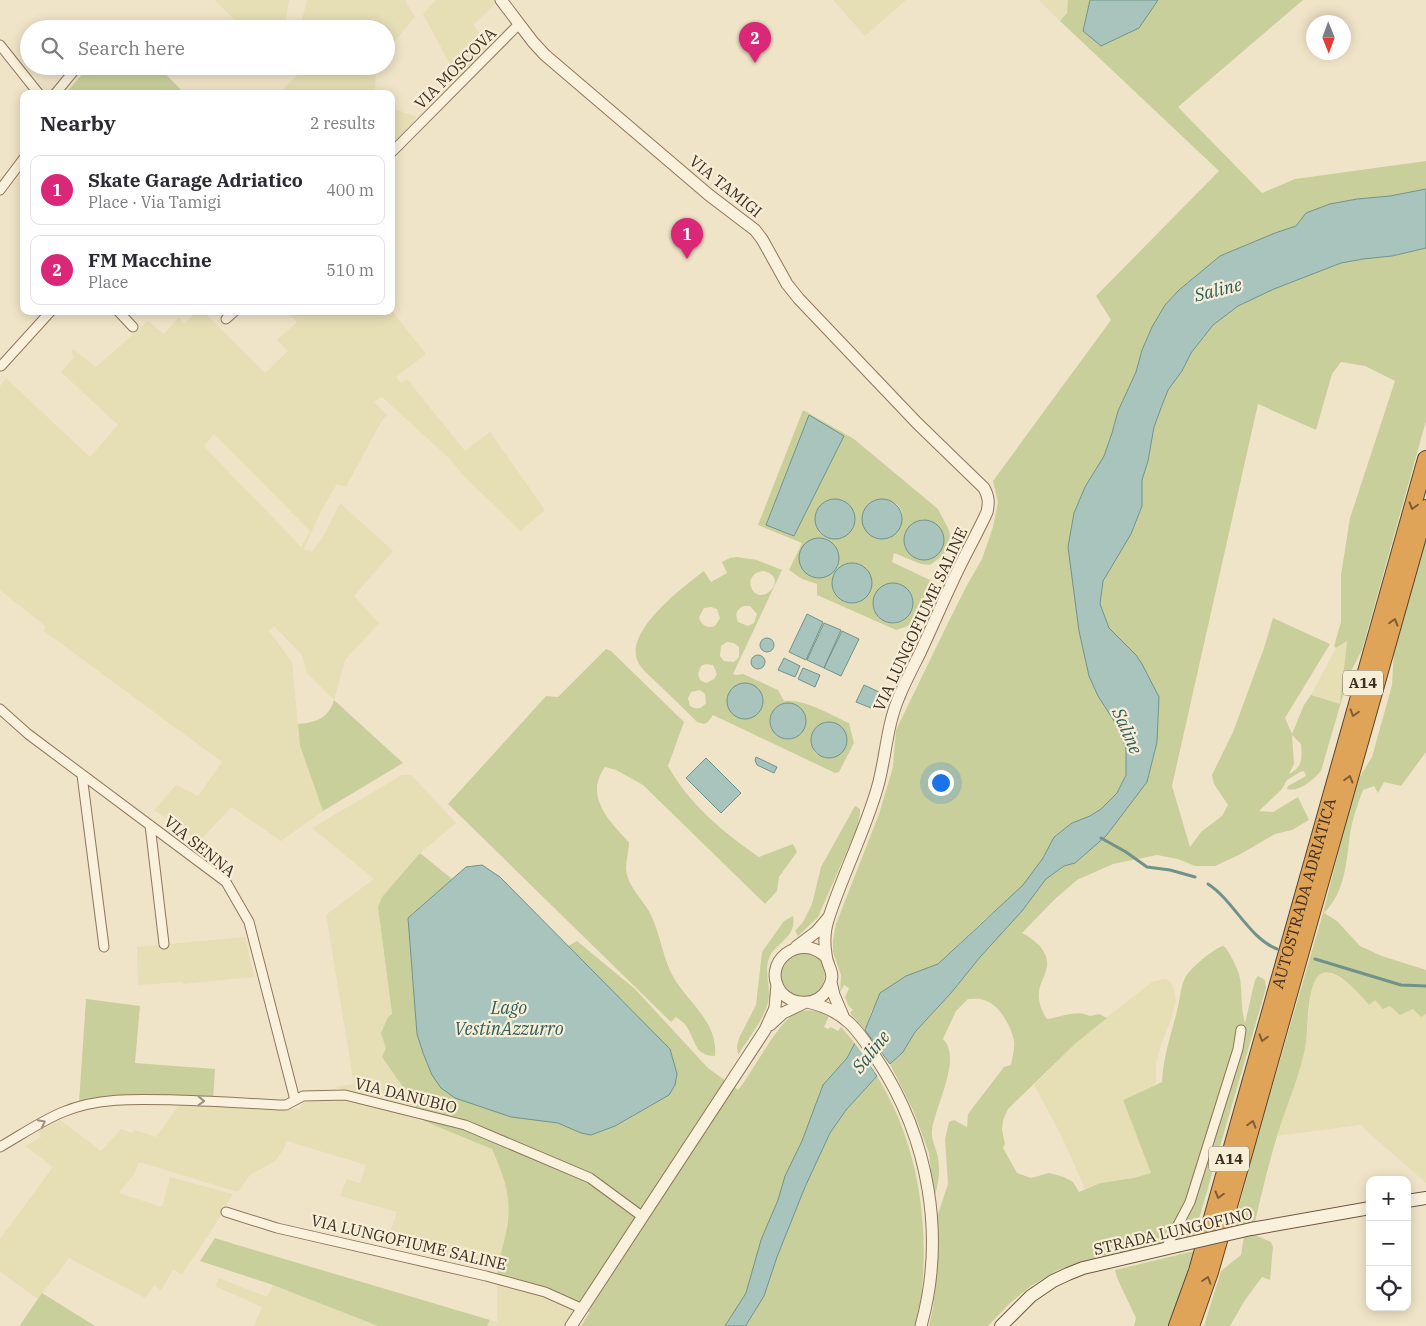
<!DOCTYPE html>
<meta charset="utf-8">
<style>
body{margin:0;font-family:"IBM Plex Serif",serif;background:#f7f7f7;color:#2b2b33}
.controls{position:absolute;right:15px;bottom:15px;display:grid;overflow:hidden;border-radius:10px;box-shadow:0 2px 12px #0003}
.controls button{width:45px;height:45px;display:grid;place-items:center;padding:0;border:0;border-bottom:1px solid #e1e1e2;background:#fff;color:#2b2b33;font:25px sans-serif}
.compass{position:absolute;left:1306px;top:15px;width:45px;height:45px;border-radius:50%;background:#fff;box-shadow:0 2px 12px #0003;rotate:179deg}
.you{position:absolute;left:940px;top:782px;width:18px;height:18px;margin:-12px;border:4px solid #fff;border-radius:50%;background:#1a73e8;box-shadow:0 0 0 8px #1a73e833}
.badge{display:grid;place-items:center;width:32px;height:32px;border-radius:50%;background:#db2777;color:#fff;font-size:16px;font-weight:700}
.pin{position:absolute;translate:-50% -41px;filter:drop-shadow(0 1px 2px #0008)}
.pin::after{content:'';position:absolute;top:26px;width:18px;height:15px;background:inherit;clip-path:polygon(0 0,100% 0,50% 100%)}
.list{margin:0;padding:0;list-style:none}
h2{display:flex;justify-content:space-between;align-items:center;height:65px;margin:0;padding:0 20px;font-size:21px}
h2 small{font-size:16px;font-weight:400;color:#7c7c81}
.list li{display:grid;grid-template-columns:32px 1fr auto;gap:15px;align-items:center;box-sizing:border-box;height:70px;margin:0 10px 10px;padding:0 10px;border:1px solid #e1e1e2;border-radius:10px}
.list b{display:block;font-size:19px;white-space:nowrap}
.list p{margin:0;font-size:16px;white-space:nowrap;color:#7c7c81}
.list em{font-size:16px;font-style:normal;color:#7c7c81}
.icon{flex:none;width:28px;height:28px;fill:none;stroke:currentColor;stroke-width:2;stroke-linecap:round;stroke-linejoin:round}
.map{position:relative;flex:none;width:1426px;height:1326px;overflow:hidden}
.search{position:absolute;background:#fff;box-shadow:0 2px 12px #0003;left:20px;top:20px;width:375px;height:55px;display:flex;align-items:center;gap:12px;box-sizing:border-box;padding:0 18px;border-radius:28px;color:#7c7c81;font-size:19px}
.panel{position:absolute;background:#fff;box-shadow:0 2px 12px #0003;left:20px;top:90px;width:375px;height:225px;border-radius:10px}
.map>svg:first-child{display:block}
.farmland{fill:#e6deb5;fill-rule:evenodd}
.green{fill:#c9cf9b;fill-rule:evenodd}
.water{fill:#a9c4bc;stroke:#6f938a}
.pier{fill:#f0e4c8}
.lines{fill:none;stroke-linecap:round;stroke-linejoin:round}
.stream{stroke:#6f938a;stroke-width:3}
.minor-casing{stroke:#8d765c;stroke-width:11}
.tertiary-casing{stroke:#8d765c;stroke-width:13}
.secondary-casing{stroke:#6f573f;stroke-width:14}
.motorway-casing{stroke:#5b4430;stroke-width:18}
.minor{stroke:#faf1dc;stroke-width:9}
.tertiary{stroke:#faf1dc;stroke-width:11}
.secondary{stroke:#faf1dc;stroke-width:12}
.motorway{stroke:#e0a458;stroke-width:16}
.secondary-bridge-casing{stroke:#6f573f;stroke-width:14;stroke-linecap:butt}
.secondary-bridge{stroke:#faf1dc;stroke-width:12}
.oneway{stroke:#7e5d36}
.oneway2{stroke:#9c907e}
.labels{text-anchor:middle;stroke-width:4.5;stroke-linejoin:round;paint-order:stroke}
.shield{fill:#f7eed8;stroke:#756857;stroke-width:1}
.shield-label{font-size:15px;font-weight:bold;fill:#3d2e20}
.street-label{font-size:16px;fill:#3d2e20;stroke:#f7eed8}
.water-label{font-size:18px;font-style:italic;fill:#2f5d5a;stroke:#f7eed8}
</style>
<div class="map">
<svg width="1426" height="1326" viewBox="0 0 1426 1326">
<rect width="100%" height="100%" fill="#f0e4c8"/>
<!-- farmland -->
<path class="farmland" d="M215,0H289L284,29H244Z
M307,0H405L415,17L386,51V29H300Z
M436,0H495L497,2L473,25L492,48L458,79L423,14Z
M833,0H906L865,36Z
M1039,0H1068L1067,14L1060,21Z
M303,66H376L375,94H278L304,69Z
M391,108L417,117L397,141H391Z
M391,310L426,354L396,377L401,383L407,379L465,451L490,432L545,510L521,531L464,476L449,458L382,397L374,402L387,415L381,422L346,487L337,484L320,513L304,549L312,552L323,537L340,503L393,551L354,596L379,623L345,660L334,700L307,673L302,655L274,626L269,631L292,662L300,746L323,811L281,841L232,807L199,841L154,810L176,785L198,796L222,762L44,631L45,626L0,590V386L6,378L90,457L118,425L61,372L74,357L71,352L73,349L96,367L148,321L164,334L179,317L184,324L197,311H203L265,373L288,351L277,340L297,322L287,311ZM214,434L310,531L301,547L204,446Z
M1347,641L1340,705L1311,695L1336,648Z
M402,775H411L456,823L420,853L382,897L378,907L392,1015L387,1048L382,1057L417,1108L334,1087L354,1084L326,915L374,879L312,828Z
M245,937L254,977L183,984V982L138,985L137,947Z
M1322,973H1330L1337,976L1353,986L1369,1005L1374,1000L1390,1006L1414,1009L1421,1017L1426,1014V1183L1360,1125L1277,1136L1306,1044L1311,992L1315,979Z
M1163,979L1169,980L1173,986L1176,1001L1171,1019L1161,1045L1156,1064V1084L1123,1100L1151,1173L1134,1178L1100,1183L1085,1189L1062,1137L1034,1085L1076,1043L1092,1029L1152,982Z
M326,1099L351,1100L401,1114L446,1129L492,1149L506,1179L509,1208L506,1231L497,1270L388,1238L397,1212L340,1196L347,1179L360,1183L366,1165L287,1141L284,1149L275,1161L250,1175L238,1192L139,1162L134,1174L119,1193L162,1207L170,1177L233,1194L210,1233L182,1274L173,1270L161,1290L154,1286L145,1298L69,1258L38,1299L0,1272V1239L53,1167L25,1146L41,1137L38,1131L60,1120L101,1151L121,1129L131,1133L135,1130L156,1137L180,1104L300,1109L302,1103Z
M219,1278L267,1297L273,1285L378,1326H254L262,1307L215,1286Z
M497,1279L578,1307L565,1326H487L490,1320L497,1322Z"/>
<!-- green -->
<path class="green" d="M1068,0H1090L1083,31L1139,28L1158,0H1303L1178,107L1262,193L1295,179L1426,161V189L1390,196L1357,199L1330,204L1306,213L1296,226L1275,233L1220,256L1179,290L1165,305L1152,327L1142,350L1136,372L1118,411L1112,433L1104,456L1085,487L1074,513L1068,547L1098,696L1118,727L1127,749L1126,774L1117,793L1101,809L1090,816L1072,823L1054,836L1043,858L1023,885L1010,898L985,919L938,964L906,976L872,1010L865,1030L850,1013L853,1010L848,1005L845,997L849,988L844,985L840,992L841,975L833,952V940L836,924L879,814L893,767L896,730L946,627L966,587L982,559L993,527L998,502L993,481L1111,320L1096,296L1219,171L1060,21L1067,13Z
M89,66H158L185,94H65Z
M1426,248V421L1362,650L1349,675L1321,771C1314,779 1299,793 1287,789L1288,786L1306,776L1304,771L1300,772L1287,780L1282,789L1259,811L1273,812L1298,797L1309,820L1292,830L1275,834L1239,855L1215,866H1195L1178,859L1157,855L1113,864L1077,880L1054,900L1022,933C1034,939 1049,951 1047,966C1046,975 1039,984 1039,993C1038,1002 1042,1012 1047,1019C1062,1017 1076,1009 1090,1016L1099,1014L1107,1018L1076,1043L1008,1109L1003,1120L1002,1130L1005,1144L1003,1148L1017,1173L1031,1178L1049,1173L1064,1177L1073,1182L1079,1192L1100,1183L1134,1178L1151,1173L1123,1100L1162,1082C1163,1057 1171,1035 1177,1011C1180,1000 1180,988 1185,978C1189,969 1213,949 1223,946L1226,948C1231,956 1236,965 1239,974C1243,990 1240,1005 1245,1023L1255,980L1258,976L1265,980L1266,988L1194,1236L1179,1239L1170,1238L1157,1245L1083,1262L1058,1270L1031,1286L1009,1304L988,1326H929L933,1308L938,1259L937,1217L948,1184L945,1139L949,1122L954,1120L967,1127L968,1114L1004,1067L1011,1065C1012,1058 1015,1049 1014,1041C1011,1026 1000,1005 984,1000C979,998 973,999 968,999L956,1011L943,1039C963,1058 934,1108 932,1131C931,1139 936,1148 938,1157C940,1169 939,1183 935,1195L933,1193L929,1153L913,1110L890,1064L903,1052L915,1032L951,993L981,956L1022,911L1046,879L1064,866L1075,863L1106,836L1147,782L1136,655L1109,628L1100,604L1103,581L1142,506V480L1148,461L1154,427L1168,390L1182,371L1191,353L1213,325L1238,306L1274,289L1341,263L1363,259L1392,256ZM1341,362L1365,366L1395,381L1350,518L1341,575V622L1334,646L1336,648L1347,641L1340,704L1311,695L1304,705L1292,734L1285,718L1330,644L1273,618L1264,648L1233,732L1212,775L1214,784L1228,805L1222,816L1201,832L1190,847L1172,786L1258,404L1316,430L1332,374ZM1292,735L1301,744C1302,758 1303,767 1289,774L1294,764Z
M803,410L854,439L938,509L949,530L950,537L944,555L930,565L921,564L894,553L892,562L932,581L926,592L914,624L896,630L817,595V584L802,579L789,570L802,543L758,525ZM809,416L844,436L794,536L766,524ZM875,500C880,500 886,500 891,501C904,505 904,520 899,529L877,538C859,530 857,510 875,500ZM846,502C869,523 841,552 819,532ZM923,519L937,555C924,563 912,559 905,547L911,524ZM851,563H857L869,594C842,624 812,572 851,563ZM892,583C930,587 910,637 883,620C880,618 877,616 875,612C868,598 879,586 892,583Z
M1426,535V752L1401,786L1384,782L1378,793L1374,786L1363,790C1358,803 1354,815 1351,828C1346,859 1347,890 1324,913L1337,921L1360,946L1382,956L1426,970V1014L1421,1017L1413,1009L1400,1015L1390,1006L1383,1009L1375,1000L1369,1005C1360,995 1337,966 1321,974C1307,981 1308,1028 1306,1043C1301,1073 1287,1104 1278,1133C1269,1162 1262,1192 1255,1222L1233,1228L1255,1146L1323,913L1356,783L1372,757L1392,685L1394,649Z
M737,557L757,560L782,570L733,674L736,675L743,674L778,690L784,701C804,698 831,715 849,723L854,743L839,772L835,773L713,715L708,722L704,724L697,722C684,709 670,695 656,682C650,676 642,670 638,662C623,632 684,586 704,571L711,582L727,573L722,562L730,558ZM763,571C792,577 760,610 751,587C748,578 755,572 763,571ZM744,606H750L757,614L754,623L748,626L738,622C735,615 736,609 744,606ZM711,607L717,609L720,618L715,626C707,629 701,625 699,617L704,608ZM727,642L734,643L739,647V657L734,662L724,661L720,656L721,646ZM706,664L713,665L717,674L714,679L706,683L700,680L698,674L701,666ZM747,683C759,686 765,697 761,709L741,718L731,712ZM700,690L705,694L706,703C702,709 696,710 690,706L688,698L691,692ZM789,703C820,711 800,747 783,738C780,736 777,732 774,730C767,724 770,711 778,706C781,705 786,704 789,703ZM824,723L841,753C832,759 813,760 812,745C812,740 814,734 815,729Z
M606,649L611,651L684,722L668,766C689,804 724,833 759,857L793,844L797,852L779,877L777,891L765,904L643,785L616,770L605,767C584,796 609,821 629,842C629,851 626,860 626,868C627,887 644,900 651,915C661,936 663,960 675,980C691,1005 718,1023 715,1056C695,1056 696,1042 688,1029C686,1024 680,1020 676,1017L671,1022L448,804L546,696L558,697Z
M334,700L403,763L323,811L300,746L298,724C315,723 329,718 334,700Z
M855,806L860,809V813L857,828L818,917L798,936L795,931L803,922L812,904L821,867Z
M420,853L452,879L408,918L417,1034L423,1053L432,1075L544,1120L558,1123L581,1133L615,1126L669,1095L675,1085L670,1049L568,946L577,941L635,989L708,1068L738,1090C752,1073 779,1020 796,1013C807,1008 820,1010 829,1016L824,1027L828,1029L831,1027L838,1031L841,1027L855,1043L847,1058L823,1085L802,1141L785,1176L778,1200L761,1240L746,1293L725,1326H581L590,1312L497,1279C497,1263 503,1248 506,1232C513,1199 505,1179 492,1149L424,1121L412,1100L382,1057L386,1048L381,1033L388,1017L392,1014L378,907L382,897Z
M793,916C797,935 779,942 771,954C763,967 770,983 769,997C766,1018 749,1037 738,1055L737,1047L739,1038L756,1005L762,952L784,921Z
M781 974a22 22 0 1 1 44 0a22 22 0 1 1-44 0Z
M86,999L140,1006L135,1063L215,1069L213,1100L79,1102Z
M877,1076C916,1140 929,1215 922,1289C921,1301 917,1314 915,1326H746L764,1296L777,1257L805,1187L830,1133L846,1110Z
M1255,1235L1271,1242L1273,1247L1270,1280L1262,1277L1245,1300L1230,1326H1204L1221,1271L1241,1255L1244,1236Z
M215,1238L234,1244L490,1320L487,1326H378L273,1285L200,1261Z
M1194,1251L1169,1326H1134L1136,1318L1117,1278L1115,1270Z
M42,1293L95,1326H21L20,1325Z"/>
<!-- water -->
<path class="water" d="M1090,0H1158L1139,28L1101,46L1083,31Z
M1426,189V248L1392,256L1363,259L1341,263L1274,289L1238,306L1213,325L1191,353L1182,371L1168,390L1161,408L1154,427L1148,461L1142,480V506L1131,534L1103,581L1100,604L1109,628L1136,655L1142,664L1159,697L1157,742L1147,782L1106,836L1075,863L1064,866L1046,879L1022,911L981,956L951,993L915,1032L903,1052L890,1064L865,1030L880,993L906,976L938,964L1023,885L1043,858L1054,837L1072,823L1090,816L1101,809L1117,793L1126,775V749L1118,727L1098,696L1089,676L1079,631L1068,547L1074,513L1085,487L1104,456L1112,433L1118,411L1136,372L1142,350L1152,327L1165,305L1179,290L1220,256L1275,233L1296,226L1306,213L1330,204L1357,199L1390,196Z
M809,415L844,436L794,536L766,525Z
M862 519a20 20 0 1 1 40 0a20 20 0 1 1-40 0Z
M815 519a20 20 0 1 1 40 0a20 20 0 1 1-40 0Z
M904 540a20 20 0 1 1 40 0a20 20 0 1 1-40 0Z
M799 558a20 20 0 1 1 40 0a20 20 0 1 1-40 0Z
M832 583a20 20 0 1 1 40 0a20 20 0 1 1-40 0Z
M873 603a20 20 0 1 1 40 0a20 20 0 1 1-40 0Z
M807,614L823,622L806,660L789,652Z
M824,623L841,630L824,668L807,660Z
M842,631L859,639L841,676L824,668Z
M760 645a7 7 0 1 1 14 0a7 7 0 1 1-14 0Z
M751 662a7 7 0 1 1 14 0a7 7 0 1 1-14 0Z
M784,658L800,666L795,677L778,670Z
M803,668L820,675L815,687L798,679Z
M727 701a18 18 0 1 1 36 0a18 18 0 1 1-36 0Z
M864,685L879,692L871,708L856,702Z
M770 721a18 18 0 1 1 36 0a18 18 0 1 1-36 0Z
M811 740a18 18 0 1 1 36 0a18 18 0 1 1-36 0Z
M756,757L777,767L774,773L757,765L755,760Z
M706,758L741,793L721,813L686,778Z
M482,865L500,877L670,1049L677,1074L675,1085L669,1095L615,1126L591,1135L581,1133L558,1123L511,1117L455,1098L441,1088L432,1075L423,1053L417,1034L408,918L466,867Z
M855,1043L877,1076L846,1110L830,1133L805,1187L777,1257L764,1296L748,1322L746,1326H725L746,1293L761,1240L778,1200L785,1176L802,1141L823,1085L847,1058Z"/>
<!-- pier -->
<path class="pier" d="M853,1041L856,1042L869,1059L880,1075L879,1078Z"/>
<g class="lines">
<!-- stream -->
<path class="stream" d="M1101,838L1126,852L1147,867L1170,870L1195,877
M1208,884C1233,900 1249,938 1277,949
M1315,959L1401,985L1426,986"/>
<!-- minor casing -->
<g class="minor-casing">
<path id="minor" d="M0,45L39,94
M55,94L78,66
M391,153L519,24
M0,190L24,158
M118,311L133,327
M226,319L235,311
M1,366L51,311
M0,709L28,734L226,882L249,922L295,1100
M82,775L104,947
M150,825L164,944
M0,1147C21,1135 41,1121 63,1112C98,1097 139,1099 176,1100C211,1101 245,1103 279,1105H286L303,1096L345,1095L465,1125L590,1178L643,1217
M226,1212L277,1228L486,1276L545,1292L583,1309
M1166,1248L1190,1202L1238,1049L1241,1030"/>
</g>
<!-- tertiary casing -->
<g class="tertiary-casing">
<path id="tertiary" d="M501,0L533,42L545,55L709,195L755,230L762,239L787,284L799,299L917,423L984,488C989,497 989,503 987,512C978,532 967,551 958,570C945,597 933,625 920,653C913,667 905,682 899,697C886,727 886,759 877,789C864,833 843,874 829,917C825,928 824,942 826,954C827,969 838,972 827,990C817,1006 793,1006 781,992C760,963 800,931 826,957
M796,947L816,932L828,918
M831,982L834,995L843,1016
M807,1002C845,1010 858,1030 878,1061C929,1139 946,1236 921,1326
M770,1025L783,1013L804,1003
M571,1326L765,1030L775,1008L777,984"/>
</g>
<!-- secondary casing -->
<g class="secondary-casing">
<path id="secondary" d="M1407,1201L1426,1198
M1251,1229L1370,1208
M1001,1326L1031,1296L1053,1281L1068,1274L1083,1268L1177,1246"/>
</g>
<!-- motorway casing -->
<g class="motorway-casing">
<g id="motorway">
<path id="s1" d="M1177,1326L1197,1271L1225,1172L1426,459"/>
<path d="M1191,1326L1210,1272L1239,1171L1426,508"/>
</g>
</g>
<!-- minor -->
<use href="#minor" class="minor"/>
<!-- tertiary -->
<use href="#tertiary" class="tertiary"/>
<!-- secondary -->
<use href="#secondary" class="secondary"/>
<!-- motorway -->
<use href="#motorway" class="motorway"/>
<!-- secondary-bridge casing -->
<g class="secondary-bridge-casing">
<path id="secondary-bridge" d="M1177,1246L1251,1229"/>
</g>
<!-- secondary-bridge -->
<use href="#secondary-bridge" class="secondary-bridge"/>
</g>
<!-- one-way arrows -->
<defs><path id="oneway-chevron" d="M-2-3.5L2.5 0L-2 3.5" fill="none" stroke-width="1.6" stroke-linecap="round" stroke-linejoin="round" transform="scale(1.25)"/></defs>
<g class="oneway">
<use href="#oneway-chevron" transform="translate(1413 506) rotate(106)"/>
<use href="#oneway-chevron" transform="translate(1394 622) rotate(-74)"/>
<use href="#oneway-chevron" transform="translate(1354 713) rotate(106)"/>
<use href="#oneway-chevron" transform="translate(1349 779) rotate(-74)"/>
<use href="#oneway-chevron" transform="translate(1263 1038) rotate(106)"/>
<use href="#oneway-chevron" transform="translate(1252 1124) rotate(-74)"/>
<use href="#oneway-chevron" transform="translate(1219 1195) rotate(106)"/>
<use href="#oneway-chevron" transform="translate(1207 1280) rotate(-72)"/>
</g>
<g class="oneway2">
<use href="#oneway-chevron" transform="translate(201 1101) rotate(2)"/>
<use href="#oneway-chevron" transform="translate(42 1123) rotate(-27)"/>
</g>
<g class="labels">
<!-- shield labels -->
<g class="shield">
<rect x="1343" y="670.5" width="40" height="25" rx="4"/>
<rect x="1209" y="1146.5" width="40" height="25" rx="4"/>
</g>
<g class="shield-label">
<text x="1363" y="688">A14</text>
<text x="1229" y="1164">A14</text>
</g>
<!-- street labels -->
<g class="street-label">
<text transform="translate(455 68) rotate(-45)" y="6">VIA MOSCOVA</text>
<text transform="translate(726 186) rotate(39)" y="6">VIA TAMIGI</text>
<text transform="translate(920 619) rotate(-65)" y="6">VIA LUNGOFIUME SALINE</text>
<text transform="translate(200 846) rotate(39)" y="6">VIA SENNA</text>
<text dy="6" stroke="none"><textPath href="#s1" startOffset="451">AUTOSTRADA ADRIATICA</textPath></text>
<text transform="translate(406 1095) rotate(14)" y="6">VIA DANUBIO</text>
<text transform="translate(1173 1231) rotate(-13)" y="6">STRADA LUNGOFINO</text>
<text transform="translate(409 1242) rotate(13)" y="6">VIA LUNGOFIUME SALINE</text>
</g>
<!-- water labels -->
<g class="water-label">
<text transform="translate(1218 290) rotate(-14)" y="6">Saline</text>
<text transform="translate(1127 731) rotate(66)" y="6">Saline</text>
<text x="509" y="1014">Lago<tspan x="509" dy="21">VestinAzzurro</tspan></text>
<text transform="translate(871 1052) rotate(-51)" y="6">Saline</text>
</g>
</g>
</svg>
<div class="controls">
<button>+</button>
<button>−</button>
<button><svg class="icon" aria-label="locate" viewBox="0 0 24 24"><circle cx="12" cy="12" r="6"/><path d="M12 2v4M12 18v4M2 12h4M18 12h4"/></svg></button>
</div>
<svg class="compass" viewBox="-18 -18 36 36"><path d="M0-13l5 13h-10z" fill="#e53935"/><path d="M0 13l5-13h-10z" fill="#7c7c81"/></svg>
<div class="you"></div>
<div class="pin badge" style="left:687px;top:259px">1</div>
<div class="pin badge" style="left:755px;top:63px">2</div>
<div class="search"><svg class="icon" aria-label="search" viewBox="0 0 24 24"><circle cx="10" cy="10" r="6"/><path d="M15 15l6 6"/></svg>Search here</div>
<section class="panel">
<h2>Nearby<small>2 results</small></h2>
<ul class="list">
<li><span class="badge">1</span><div><b>Skate Garage Adriatico</b><p>Place · Via Tamigi</p></div><em>400 m</em></li>
<li><span class="badge">2</span><div><b>FM Macchine</b><p>Place</p></div><em>510 m</em></li>
</ul>
</section>
</div>
